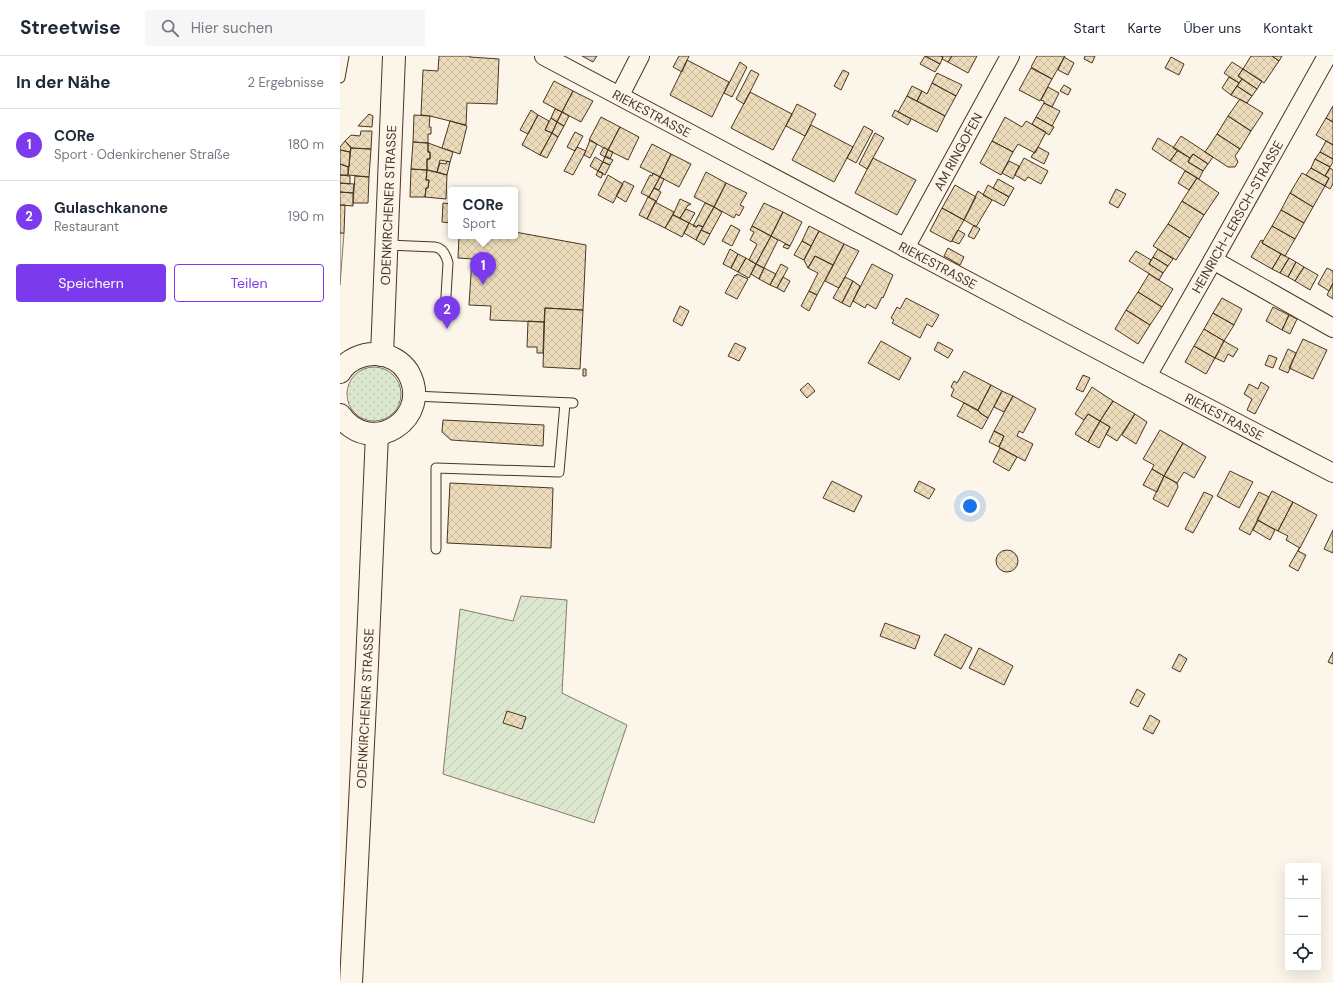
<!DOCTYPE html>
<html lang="de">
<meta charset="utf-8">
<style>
body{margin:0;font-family:"DM Sans",sans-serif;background:#f6f6f7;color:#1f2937}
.controls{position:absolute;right:12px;bottom:12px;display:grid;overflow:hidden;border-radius:4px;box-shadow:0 4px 16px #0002}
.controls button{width:36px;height:36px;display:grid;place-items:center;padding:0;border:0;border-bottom:1px solid #e0e1e3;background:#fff;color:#1f2937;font:20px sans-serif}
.you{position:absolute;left:630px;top:450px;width:14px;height:14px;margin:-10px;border:3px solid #fff;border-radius:50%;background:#1a73e8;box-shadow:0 0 0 6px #1a73e833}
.badge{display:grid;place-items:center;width:26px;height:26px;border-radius:50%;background:#7c3aed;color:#fff;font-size:13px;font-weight:700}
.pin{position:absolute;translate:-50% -33px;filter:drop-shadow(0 1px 2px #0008)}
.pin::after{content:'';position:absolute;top:21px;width:14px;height:12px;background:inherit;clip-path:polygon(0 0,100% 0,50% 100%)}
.popup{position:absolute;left:108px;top:131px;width:70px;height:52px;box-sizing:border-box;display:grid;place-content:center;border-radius:4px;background:#fff;filter:drop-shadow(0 1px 3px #0005);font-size:13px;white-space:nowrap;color:#747a83}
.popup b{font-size:15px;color:#1f2937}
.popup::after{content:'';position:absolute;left:50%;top:100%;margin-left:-8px;border:8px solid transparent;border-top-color:#fff}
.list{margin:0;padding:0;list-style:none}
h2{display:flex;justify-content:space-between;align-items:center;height:52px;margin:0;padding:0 16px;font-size:17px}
h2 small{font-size:13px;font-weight:400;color:#747a83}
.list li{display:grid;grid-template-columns:26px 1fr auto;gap:12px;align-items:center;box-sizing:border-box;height:72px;padding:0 16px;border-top:1px solid #e0e1e3}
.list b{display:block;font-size:15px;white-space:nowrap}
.list p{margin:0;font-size:13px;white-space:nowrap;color:#747a83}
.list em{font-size:13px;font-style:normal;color:#747a83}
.actions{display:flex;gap:8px;padding:12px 16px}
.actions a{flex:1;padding:9px 0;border:1px solid #7c3aed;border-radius:4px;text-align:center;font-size:14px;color:#7c3aed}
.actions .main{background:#7c3aed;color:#fff}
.icon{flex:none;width:22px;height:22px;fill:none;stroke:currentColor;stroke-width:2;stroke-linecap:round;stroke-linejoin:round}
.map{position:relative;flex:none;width:993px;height:927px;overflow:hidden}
header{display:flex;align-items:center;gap:24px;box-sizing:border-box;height:56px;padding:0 20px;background:#fff;border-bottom:1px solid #e0e1e3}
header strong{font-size:19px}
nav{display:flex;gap:22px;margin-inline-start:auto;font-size:14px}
.search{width:280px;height:36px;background:#f6f6f7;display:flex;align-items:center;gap:10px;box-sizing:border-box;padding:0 14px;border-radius:4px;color:#747a83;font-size:15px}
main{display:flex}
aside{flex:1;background:#fff}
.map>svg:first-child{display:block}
.grass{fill:url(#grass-dots);stroke:#887966}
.garden{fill:url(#garden-furrows);stroke:#887966}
.parking{fill:#ede7d9;stroke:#887966}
.building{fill:url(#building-cross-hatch);stroke:#4a3520}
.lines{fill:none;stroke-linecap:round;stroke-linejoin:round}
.lane-casing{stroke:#4a3520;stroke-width:11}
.street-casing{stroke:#4a3520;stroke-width:20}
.secondary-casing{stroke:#4a3520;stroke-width:24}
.lane{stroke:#fbf6e9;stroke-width:9}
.street{stroke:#fbf6e9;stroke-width:18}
.secondary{stroke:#fbf6e9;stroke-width:22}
.labels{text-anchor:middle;stroke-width:3;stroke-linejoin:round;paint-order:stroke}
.street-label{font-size:13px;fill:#4a3520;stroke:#fbf6e9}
</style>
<header>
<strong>Streetwise</strong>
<div class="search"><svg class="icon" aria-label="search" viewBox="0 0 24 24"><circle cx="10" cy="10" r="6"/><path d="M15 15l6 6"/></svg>Hier suchen</div>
<nav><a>Start</a><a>Karte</a><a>Über uns</a><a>Kontakt</a></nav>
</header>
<main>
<aside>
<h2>In der Nähe<small>2 Ergebnisse</small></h2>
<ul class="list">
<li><span class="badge">1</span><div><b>CORe</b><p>Sport · Odenkirchener Straße</p></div><em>180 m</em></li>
<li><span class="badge">2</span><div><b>Gulaschkanone</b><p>Restaurant</p></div><em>190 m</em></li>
</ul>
<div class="actions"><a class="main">Speichern</a><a>Teilen</a></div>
</aside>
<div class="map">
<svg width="993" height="927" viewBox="0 0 993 927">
<defs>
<pattern id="grass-dots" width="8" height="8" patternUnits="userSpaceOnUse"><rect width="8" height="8" fill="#dce7d0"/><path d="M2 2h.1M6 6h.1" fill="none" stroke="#bec7b2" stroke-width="1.8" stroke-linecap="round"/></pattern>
<pattern id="garden-furrows" width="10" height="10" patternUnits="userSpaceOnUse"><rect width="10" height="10" fill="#dce7d0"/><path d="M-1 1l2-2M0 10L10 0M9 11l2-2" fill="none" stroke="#bec7b2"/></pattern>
<pattern id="building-cross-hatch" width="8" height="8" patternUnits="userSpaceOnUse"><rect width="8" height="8" fill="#ecdcbc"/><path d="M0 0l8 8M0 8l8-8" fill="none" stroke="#ccbda1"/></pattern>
</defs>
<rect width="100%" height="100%" fill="#fbf6e9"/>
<!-- grass -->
<path class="grass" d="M7 338a27 27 0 1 1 54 0a27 27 0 1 1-54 0Z"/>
<!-- garden -->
<path class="garden" d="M181,540L227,544L222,637L287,669L254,767L103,718L120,553L173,565Z"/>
<!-- parking -->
<path class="parking" d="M0,177H4L0,229Z"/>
<!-- building -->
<path class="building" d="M99,0H130V1L159,3L157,48L127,47L126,69L90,60L81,59L83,14L98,15Z
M242,0H257L253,6Z
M339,0H349L342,16L333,11Z
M585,0L600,8L595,16L580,8Z
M585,0H601L603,1L600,8Z
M601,0H612L608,6L602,3L603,1Z
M612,0H637L628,17L608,6Z
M697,0H725L712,23L691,11Z
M745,0H755L752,7L744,3Z
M911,0H932L939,5L924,27L903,13Z
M932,0H942L939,5Z
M724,1L734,7L728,19L718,14Z
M831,1L844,8L839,19L825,12Z
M347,4L389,26L372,61L330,39Z
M400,6L407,11L392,41L384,37Z
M892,6L903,13L898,20L902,23L899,27L884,17Z
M691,12L712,23L700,45L679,34Z
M903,13L922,25L917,33L898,20Z
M411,14L419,18L404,48L396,43Z
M503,14L509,17L501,34L494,30Z
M597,17L622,29L616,40L592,27Z
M889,21L899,27L891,39L882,32Z
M902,23L917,33L912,40L897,30Z
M214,25L233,35L222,56L203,46Z
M592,27L616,40L605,60L577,45L582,35L587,38Z
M724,29L731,33L728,39L720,35Z
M572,30L582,35L577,45L567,40Z
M897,30L912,40L907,47L891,39Z
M708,31L719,37L712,51L704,47V45L701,44Z
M233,35L253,45L241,66L222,56Z
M410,36L452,58L433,94L391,72Z
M567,40L605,60L597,76L558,56Z
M900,43L923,57L911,75L888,60Z
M704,47L720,55L712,70L696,61Z
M457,48L476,58L465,80L446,70Z
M993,50V66L986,62Z
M215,53L222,56L217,66L211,62Z
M191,54L198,59L188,78L180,74Z
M555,54L571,63L568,69L552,60Z
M222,56L229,60L224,70L217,66Z
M29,58L33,60L32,71L18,70Z
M74,59L90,60L89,71H91V78H88V87L73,86Z
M198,59L209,65L205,74L212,77L200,99L182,89Z
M888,60L911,75L900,93L877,78Z
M261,61L280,71L268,94L249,84Z
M665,61L682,71L686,65L706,76L695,97L678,88L673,96L652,85Z
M696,61L714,71L709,79L692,68Z
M211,62L217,66L212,77L205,74Z
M986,62L993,66V89L976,79Z
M110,65L127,70L120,98L102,92Z
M217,66L224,70L218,81L212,77Z
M471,69L513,91L494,126L452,104Z
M524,70L533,75L516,107L507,102Z
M280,71L299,81L288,104L268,94Z
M21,75H32L31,93L11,92L5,85L11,79L20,80Z
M235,76L243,80L235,95L227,91Z
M212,77L218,81L207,102L200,99Z
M535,77L544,82L527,113L519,108Z
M877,78L900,93L895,100L898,106L895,111H888L865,96Z
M841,80L873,101L868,108L853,98L850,102L833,92Z
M818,82L838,94L830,105L812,93Z
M250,84L257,88L250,102L244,99Z
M5,85L11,91L10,96L0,94V91Z
M652,85L673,96L661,119L640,107Z
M986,85L993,89V103L980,96Z
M73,86L88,87V96H90V103H87V114L71,113Z
M88,87L113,96L110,106L100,104L97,116L87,114V103H90V96H88Z
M312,88L331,98L320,121L300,111Z
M237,91L246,95L233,119L224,115Z
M264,91L268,94L265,101L260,98Z
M698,91L709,97L704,108L691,101Z
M11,92L31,93L29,121L8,119Z
M0,94L10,96L9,111L0,108Z
M268,94L273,96L270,103L265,101Z
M838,94L850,102L848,106L863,115L859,123L830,105Z
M980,96L993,103V106L990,111L975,103Z
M331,98L351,108L339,131L320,121Z
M853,98L868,108L863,115L848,106Z
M265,100L273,104L270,109L263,106Z
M255,101L263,106L258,115L250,110Z
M533,102L576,124L557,159L515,137Z
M684,102L708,115L701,128L688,121L685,125L675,119Z
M975,103L990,111L985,120L971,112Z
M107,105L110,106L107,119L97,116L100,107L106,108Z
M669,105L679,110L673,123L662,117Z
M263,106L270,109L265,119L258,115Z
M0,108L8,111V119H0Z
M971,112L989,122L985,130L966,119Z
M990,112L993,114V128L990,133L985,130L989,122L985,120Z
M71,113L87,114L86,124H89L88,132H86L85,141H70Z
M87,114L107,119L106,143L85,141L86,132H88L89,124H86Z
M258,115L263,117L261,122L256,119Z
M845,115L857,122L849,134L838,127Z
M366,116L386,127L374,151L354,141Z
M313,117L320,121L309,141L301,137L310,119L312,120Z
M962,117L985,130L973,151L950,137Z
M0,119L10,120V128L0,127Z
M268,119L283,128L273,147L258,139Z
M15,120L29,121L28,147H13Z
M320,121L324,123L319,134L314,132Z
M857,122L879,137L864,159L842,145Z
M658,123L674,132L669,141L653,132Z
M284,125L294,130L286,146L276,140Z
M0,127L14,128L13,137L0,136Z
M386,127L407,137L400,149L404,151L399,160L396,158L394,162L374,151Z
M615,129L636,141L624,164L602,152Z
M648,129L669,141L664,150L643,139Z
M314,132L321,136L316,146V145L309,141Z
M776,133L786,138L778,152L769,147Z
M638,135L652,144L636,171L624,164Z
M0,136L13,137V150L0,149Z
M950,137L973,151L964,167L941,154Z
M308,141L316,145L307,163L299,159Z
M340,143L351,148L350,149H348L340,162L333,159Z
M842,145L864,159L850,182L828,168Z
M315,146L334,156L325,172L307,163Z
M103,147L111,148V167L102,166Z
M365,147L374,151L363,171L358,169L357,171L353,170Z
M424,147L443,156L431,180L412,170Z
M0,149H5L4,177H0Z
M374,151L382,156L370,178L361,174Z
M602,152L624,164L611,186L590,175Z
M346,153L355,157L349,167L340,162Z
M941,154L964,167L955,183L932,170Z
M443,156L462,166L450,190L431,180Z
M333,159L349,167L342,181L325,172Z
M349,167L357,171L358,169L363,171L356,184L344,177Z
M828,168L850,182L836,204L813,190Z
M391,169L400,174L392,190L382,185Z
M634,169L640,173L634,183L628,180Z
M412,170L431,180L416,208L409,204L417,188L410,184L414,176L410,174Z
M469,170L479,175L471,190L462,185Z
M932,170L955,183L945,200L922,187Z
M361,174L370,178L364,189L356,184Z
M618,174L625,178L619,188L612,185Z
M479,175L504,188L493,209L475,200L468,212L464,204Z
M175,176L246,189L243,254L205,252L204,266L150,264L151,250L129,249L132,203L118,202L119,180H175Z
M431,180L438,184L424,212L416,208Z
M921,184L923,185L922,187L941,198L932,213L911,201Z
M462,185L471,190L464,204L454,199Z
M445,188L450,190L448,193L443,191Z
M504,188L519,195L499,232L485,225Z
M608,192L624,201L620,209L604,200Z
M390,193L398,198L391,212L383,208Z
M818,193L833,203L828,210L813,201Z
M796,195L811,204L809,208L823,217L819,224L789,205Z
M398,198L406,202L398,216L391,212Z
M941,198L949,202L940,217L932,213Z
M475,200L493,209L477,239L469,235L478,217L468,212Z
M813,201L828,210L823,217L809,208Z
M406,202L416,208L409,222L398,216Z
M949,202L956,206L948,221L940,217Z
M956,206L964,211L955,225L948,221Z
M416,208L424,212L419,223L411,218Z
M441,208L448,212L437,232L430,229Z
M532,208L553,219L543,242L542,241L536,253L527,248L525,252L513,245Z
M964,211L978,219L970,234L955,225Z
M424,212L436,218L430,229L419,223Z
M987,212L993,215V227L989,235L978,228Z
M397,218L408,223L397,243L385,237L395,219L396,220Z
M809,218L833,233L822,251L798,236Z
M443,221L450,225L444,236L437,232Z
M505,221L513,225L502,247L493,242Z
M513,225L520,230L510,251L502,247Z
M993,227V243L987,239Z
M469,235L477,239L469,255L461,250Z
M798,236L822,251L810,269L786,254Z
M566,242L599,259L592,271L587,268L580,282L552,267L554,264L551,262L557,251L560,253Z
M882,242L902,253L894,269L873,257Z
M340,250L349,255L342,270L333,265Z
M933,251L949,259L942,274L926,265Z
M205,252L243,254L240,313L203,311Z
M786,254L810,269L798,288L775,273Z
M873,257L894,269L884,285L864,273Z
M949,259L957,263L950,278L942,274Z
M188,265L204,266L203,297H197V291H187Z
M864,273L884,285L875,302L854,290Z
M963,283L987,294L973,323L949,312Z
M541,285L571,302L559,324L528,307Z
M884,285L898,293L893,301L888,298L884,306L875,302Z
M598,286L613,294L608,302L594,294Z
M395,287L406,292L399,305L388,300Z
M854,290L875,302L866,318L845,306Z
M948,293L956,297L948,317L939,313Z
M929,299L937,302L933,312L925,309Z
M243,313H246V320H243Z
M624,315L651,329L638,354L611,340L614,333L611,331L614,325L617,327Z
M743,319L750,322L743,336L736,333Z
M921,326L929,331L915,358L907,354L912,343L904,338L909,328L918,333Z
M468,327L475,335L467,342L460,334Z
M651,329L662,335L648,362L640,357V356L638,354Z
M752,331L773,345L760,365L748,358L744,364L735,358Z
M662,335L673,340L664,356L654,351Z
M673,340L696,353L683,377L679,375L677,380L693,388L685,405L659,391L664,380L654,375Z
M773,345L795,358L777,385L766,378L770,371L760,365Z
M624,347L640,356V357L648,362L642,373L617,360Z
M748,358L760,365L748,386L735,378Z
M795,358L807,366L796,388L782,379Z
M103,364L204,369L203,390L111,384L102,376Z
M760,365L770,371L759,392L748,386Z
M820,374L843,387L824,420L812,413L814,409L803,403Z
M654,375L664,380L659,391L649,386Z
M843,387L866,401L854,422L844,416L837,427L824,420Z
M660,392L677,401L669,415L653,406Z
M812,413L824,420L817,436L803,429Z
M890,415L913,426L899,452L877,440Z
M824,420L837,427L838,431L828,451L813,443Z
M492,425L522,440L514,456L483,442Z
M579,425L595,433L589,443L574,435Z
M110,427L213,432L211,492L107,487Z
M932,435L953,446L938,475L917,464Z
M864,436L873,440L853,477L845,473Z
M919,436L929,441L910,479L899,473Z
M953,446L977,459L960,492L946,484L948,480L938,475Z
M918,464L935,474L930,484L913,474Z
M993,474V497L984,493Z
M960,491L958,495L966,499L958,515L949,510Z
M656 505a11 11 0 1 1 22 0a11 11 0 1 1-22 0Z
M545,567L580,580L575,593L540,580Z
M605,578L632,592L621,613L594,599Z
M639,592L673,610L664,629L629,612Z
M993,596V608L988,606Z
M839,598L847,603L840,616L832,612Z
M797,633L805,638L798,651L790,647Z
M167,655L186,661L182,673L163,667Z
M810,659L820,665L813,678L803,673Z"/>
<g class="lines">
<!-- lane casing -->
<g class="lane-casing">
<path id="lane" d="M0,22L4,0
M47,189L95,191C103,192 106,199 108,207L105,256
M74,340L233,347
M96,493V412L219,416L225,347"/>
</g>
<!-- street casing -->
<g class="street-casing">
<g id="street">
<path id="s1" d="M204,0L807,320L993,417"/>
<path d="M280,39L300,0"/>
<path id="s2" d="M565,192L670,0"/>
<path d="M873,204L993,272"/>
<path id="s3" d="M807,320L873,204L987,0"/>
</g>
</g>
<!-- secondary casing -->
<g class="secondary-casing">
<g id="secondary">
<path id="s4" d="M42,299L54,0"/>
<path d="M0,316C7,304 23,297 37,298C49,299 61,305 68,316C94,362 31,403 0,359"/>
<path id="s5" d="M11,927L27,608L37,378"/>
</g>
</g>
<!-- lane -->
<use href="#lane" class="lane"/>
<!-- street -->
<use href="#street" class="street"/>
<!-- secondary -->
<use href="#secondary" class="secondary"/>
</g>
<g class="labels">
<!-- street labels -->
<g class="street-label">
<text dy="5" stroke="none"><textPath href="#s1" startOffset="122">RIEKESTRASSE</textPath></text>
<text dy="5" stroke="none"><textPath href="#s2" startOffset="110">AM RINGOFEN</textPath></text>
<text dy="5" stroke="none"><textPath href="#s4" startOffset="150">ODENKIRCHENER STRASSE</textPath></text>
<text dy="5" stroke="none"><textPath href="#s3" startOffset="183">HEINRICH-LERSCH-STRASSE</textPath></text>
<text dy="5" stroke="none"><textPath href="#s1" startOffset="446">RIEKESTRASSE</textPath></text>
<text dy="5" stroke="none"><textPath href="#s1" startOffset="770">RIEKESTRASSE</textPath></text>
<text dy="5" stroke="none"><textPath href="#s5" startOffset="275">ODENKIRCHENER STRASSE</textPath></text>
</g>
</g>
</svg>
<div class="controls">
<button>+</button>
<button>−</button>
<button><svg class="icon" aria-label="locate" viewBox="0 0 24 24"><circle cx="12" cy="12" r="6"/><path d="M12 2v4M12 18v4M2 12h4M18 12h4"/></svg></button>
</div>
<div class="you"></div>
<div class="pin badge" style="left:143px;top:229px">1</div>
<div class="popup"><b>CORe</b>Sport</div>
<div class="pin badge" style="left:107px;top:273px">2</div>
</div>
</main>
